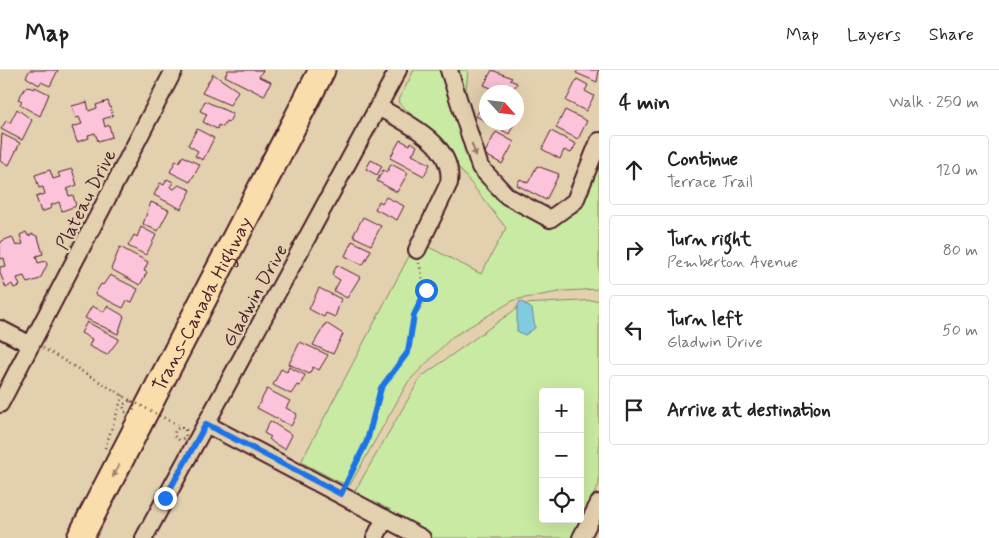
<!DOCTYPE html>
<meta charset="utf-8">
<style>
body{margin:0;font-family:Mynerve,sans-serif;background:#f2f2f2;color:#222}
.controls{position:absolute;right:15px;bottom:15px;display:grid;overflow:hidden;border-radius:5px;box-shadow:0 5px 20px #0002}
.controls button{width:45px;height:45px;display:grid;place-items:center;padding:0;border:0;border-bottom:1px solid #e0e0e0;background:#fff;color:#222;font:25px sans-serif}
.compass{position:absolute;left:479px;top:15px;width:45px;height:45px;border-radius:50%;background:#fff;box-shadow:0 5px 20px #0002;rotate:117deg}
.stop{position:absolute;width:15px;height:15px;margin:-11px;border:4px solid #1a73e8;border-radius:50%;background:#fff}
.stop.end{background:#1a73e8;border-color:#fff;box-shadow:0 1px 5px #0008}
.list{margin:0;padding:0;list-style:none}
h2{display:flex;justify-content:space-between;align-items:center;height:65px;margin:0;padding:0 20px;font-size:21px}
h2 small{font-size:16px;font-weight:400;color:#767676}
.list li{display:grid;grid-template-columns:32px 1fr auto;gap:15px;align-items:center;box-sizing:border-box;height:70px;margin:0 10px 10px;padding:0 10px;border:1px solid #e0e0e0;border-radius:5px}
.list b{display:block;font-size:19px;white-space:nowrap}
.list p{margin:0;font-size:16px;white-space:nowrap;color:#767676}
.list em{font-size:16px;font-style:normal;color:#767676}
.icon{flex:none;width:28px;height:28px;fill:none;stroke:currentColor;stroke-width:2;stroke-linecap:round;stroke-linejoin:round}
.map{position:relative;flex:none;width:599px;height:468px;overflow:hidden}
header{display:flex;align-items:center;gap:30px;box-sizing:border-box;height:70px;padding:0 25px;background:#fff;border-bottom:1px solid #e0e0e0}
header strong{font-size:24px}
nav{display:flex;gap:28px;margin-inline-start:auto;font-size:18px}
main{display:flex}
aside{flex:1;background:#fff}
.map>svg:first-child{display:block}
.green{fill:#c9eaa2;stroke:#8a8466;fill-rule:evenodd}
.water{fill:#81cbe1;stroke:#6b8698}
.building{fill:#fcc4da;stroke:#4a1f2b}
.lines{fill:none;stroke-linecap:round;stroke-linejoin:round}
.minor-casing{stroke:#4a1f2b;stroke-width:20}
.highway-casing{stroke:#4a1f2b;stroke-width:29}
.path{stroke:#4a1f2b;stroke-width:2.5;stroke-dasharray:1 4;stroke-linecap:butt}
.minor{stroke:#e3d0ae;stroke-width:16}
.highway{stroke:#f9deab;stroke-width:25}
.path-bridge{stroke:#4a1f2b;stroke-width:2.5;stroke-dasharray:1 4;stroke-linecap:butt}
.oneway{fill:#96786c}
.oneway2{fill:#a27e6b}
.route{stroke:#1a73e8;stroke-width:6}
.labels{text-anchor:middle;stroke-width:5;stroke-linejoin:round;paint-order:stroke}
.street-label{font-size:19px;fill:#4a1f2b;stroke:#e3d0ae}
</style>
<header>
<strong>Map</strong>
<nav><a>Map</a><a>Layers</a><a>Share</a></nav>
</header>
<main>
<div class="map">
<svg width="599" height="468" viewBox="0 0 599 468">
<rect width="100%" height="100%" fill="#e3d0ae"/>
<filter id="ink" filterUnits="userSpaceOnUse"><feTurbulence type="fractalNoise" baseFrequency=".02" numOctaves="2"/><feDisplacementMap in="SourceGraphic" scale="10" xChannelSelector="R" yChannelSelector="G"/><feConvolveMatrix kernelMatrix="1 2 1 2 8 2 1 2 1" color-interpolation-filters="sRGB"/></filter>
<g filter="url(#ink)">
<!-- green -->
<path class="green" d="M414,0H468L462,62L515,139L546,158L578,141L599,93V219L564,221L514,230L452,267L408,312L350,415L339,412L301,392L417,171L481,204L506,158L434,66L398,32Z
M599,230V414L571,468H426L352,426L421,307L523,234ZM543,322H580V449H543Z"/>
<!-- water -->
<path class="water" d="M520,231L532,239L535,258L525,265L517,261V238Z"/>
<!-- building -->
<path class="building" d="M30,0H58L50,16L41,12L39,15L26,7Z
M228,0H263L259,7L271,12L264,26L225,6Z
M492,0L512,8L510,10L517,13L512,22H500L484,15Z
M578,0H599L597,12L576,3Z
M213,4L238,21L230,35L202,23Z
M577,9L588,15L585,21L594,26L586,41L566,31Z
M27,16L34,19L35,17L49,24L40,46L20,35L22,31L18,29Z
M485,30L487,31V52L476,46Z
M108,31L113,46L103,49L105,57L109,55L112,67L98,71L95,63L88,65L89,68L77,72L72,57L82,54L79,47L76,48L72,36L87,32L89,41L97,38L96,35Z
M205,31L233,44L229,52L226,51L223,57L218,55L217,59L203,52L207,44L200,41Z
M17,39L32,50L22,70L1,59L6,51L10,53Z
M565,40L587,51L578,69L556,58Z
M488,52H515L509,64Z
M197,59L214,68L203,90L195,86L198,81L188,75Z
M551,61L576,74L571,83L564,80L560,89L542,79Z
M496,62L514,72L502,94L484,84Z
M2,64L20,73L9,95L0,91Z
M400,70L410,75L411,72L417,76L412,85L430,94L424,106L390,88Z
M183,86L200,95L190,112L170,102L176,90L179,92Z
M371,90L382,96L377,105L366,99Z
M391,94L408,103L397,122L377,111L383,100L387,102Z
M537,96L559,104L546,130L517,115L520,109L528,113Z
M72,99L77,115L67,119L69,126L73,125L76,136L62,141L59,132L51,135L52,138L41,142L36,127L45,124L43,117L39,118L35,105L50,100L53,109L60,107L58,103Z
M167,109L173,112L170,117L174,119L179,115L191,120L181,139L154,125L160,113L164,115Z
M386,127L404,136L397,150L375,139L379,131L382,133Z
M151,132L169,140L158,161L143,154Z
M363,147L381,156L371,175L353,166Z
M141,157L156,165L146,185L128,176L134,165L137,167Z
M26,162L28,166L33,164L38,167L43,184L36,186L38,193L46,191L47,195L40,209L27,213L24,206L17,208L20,216L14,218L12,214L6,218L0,203V197L6,196L4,188L0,189V174L2,171L12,167L16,176L23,174L20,165Z
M352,171L371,180L363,195L345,186Z
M120,177L148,192L144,201L147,202L140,215L111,199Z
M337,195L360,207L347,228L334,221L340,210L332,205Z
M110,205L138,219L132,232L127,230L123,238L95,224L101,214L103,215Z
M319,218L341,229L335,247L326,243L324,247L309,239Z
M92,236L104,242L107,236L124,246L118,264L85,248Z
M87,252L119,269L107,285L89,276L92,269L81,263Z
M326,253L343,264L333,284L313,275Z
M300,272L328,285L319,300L313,297L309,304L289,294Z
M289,297L305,305L300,316L297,315L291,324L273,315L281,299L287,302Z
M267,319L290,331L286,338L297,344L291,356L257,338Z
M270,351L292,365L285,379L275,374L269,369L271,367L264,363Z"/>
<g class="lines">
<!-- minor casing -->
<g class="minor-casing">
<path id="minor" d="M449,0L480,97L507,126L550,149L575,131L599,71
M378,37C406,52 455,75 449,113L417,180
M0,259L31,275
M0,334L174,0
M206,354L422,468
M144,468L398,0
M375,468L385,448
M581,468L599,433"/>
</g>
<!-- highway casing -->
<g class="highway-casing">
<g id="highway">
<path id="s1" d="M80,468L322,0"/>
</g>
</g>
<!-- path -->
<path class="path" d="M43,278L130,330
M179,370L174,366L175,360L181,357L187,360
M105,378L123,325
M346,414L367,371L381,318L408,282L414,245L426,220L419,193"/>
<!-- minor -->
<use href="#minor" class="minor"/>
<!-- highway -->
<use href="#highway" class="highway"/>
<!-- path-bridge -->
<path class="path-bridge" d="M131,331L135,336L132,343L125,342L123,335L130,330L132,331L185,359L186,367L179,370"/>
</g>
<!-- one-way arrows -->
<defs><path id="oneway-solid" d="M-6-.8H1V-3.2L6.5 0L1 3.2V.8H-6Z" transform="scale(1.25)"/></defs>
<use class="oneway" href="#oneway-solid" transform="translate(474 80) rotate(71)"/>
<use class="oneway2" href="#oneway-solid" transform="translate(116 401) rotate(118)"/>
</g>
<g class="lines" filter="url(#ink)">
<!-- route -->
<path class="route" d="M165,428L206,354L341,424L367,371L381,318L408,282L414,245L426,220"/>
</g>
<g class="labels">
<!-- street labels -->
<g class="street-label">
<text transform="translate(85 129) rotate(-63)" y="7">Plateau Drive</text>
<text transform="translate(254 225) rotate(-61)" y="7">Gladwin Drive</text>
<text dy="7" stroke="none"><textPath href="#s1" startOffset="264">Trans-Canada Highway</textPath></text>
</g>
</g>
</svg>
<div class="controls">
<button>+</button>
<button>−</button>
<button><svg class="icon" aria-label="locate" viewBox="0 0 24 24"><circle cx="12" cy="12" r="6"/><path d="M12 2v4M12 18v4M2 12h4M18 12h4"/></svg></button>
</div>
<svg class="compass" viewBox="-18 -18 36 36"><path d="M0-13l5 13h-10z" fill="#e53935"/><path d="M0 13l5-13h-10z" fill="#767676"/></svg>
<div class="stop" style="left:426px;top:220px"></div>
<div class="stop end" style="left:165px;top:428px"></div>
</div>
<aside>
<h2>4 min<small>Walk · 250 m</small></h2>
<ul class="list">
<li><svg class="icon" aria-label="ahead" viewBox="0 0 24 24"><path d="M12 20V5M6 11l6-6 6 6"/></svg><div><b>Continue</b><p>Terrace Trail</p></div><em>120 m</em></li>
<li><svg class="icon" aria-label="right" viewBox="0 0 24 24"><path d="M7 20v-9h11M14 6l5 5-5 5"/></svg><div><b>Turn right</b><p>Pemberton Avenue</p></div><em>80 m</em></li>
<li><svg class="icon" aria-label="left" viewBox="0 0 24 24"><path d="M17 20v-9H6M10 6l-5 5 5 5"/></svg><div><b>Turn left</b><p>Gladwin Drive</p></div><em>50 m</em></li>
<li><svg class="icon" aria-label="arrive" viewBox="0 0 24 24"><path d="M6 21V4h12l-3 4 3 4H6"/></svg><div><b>Arrive at destination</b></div></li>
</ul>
</aside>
</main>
